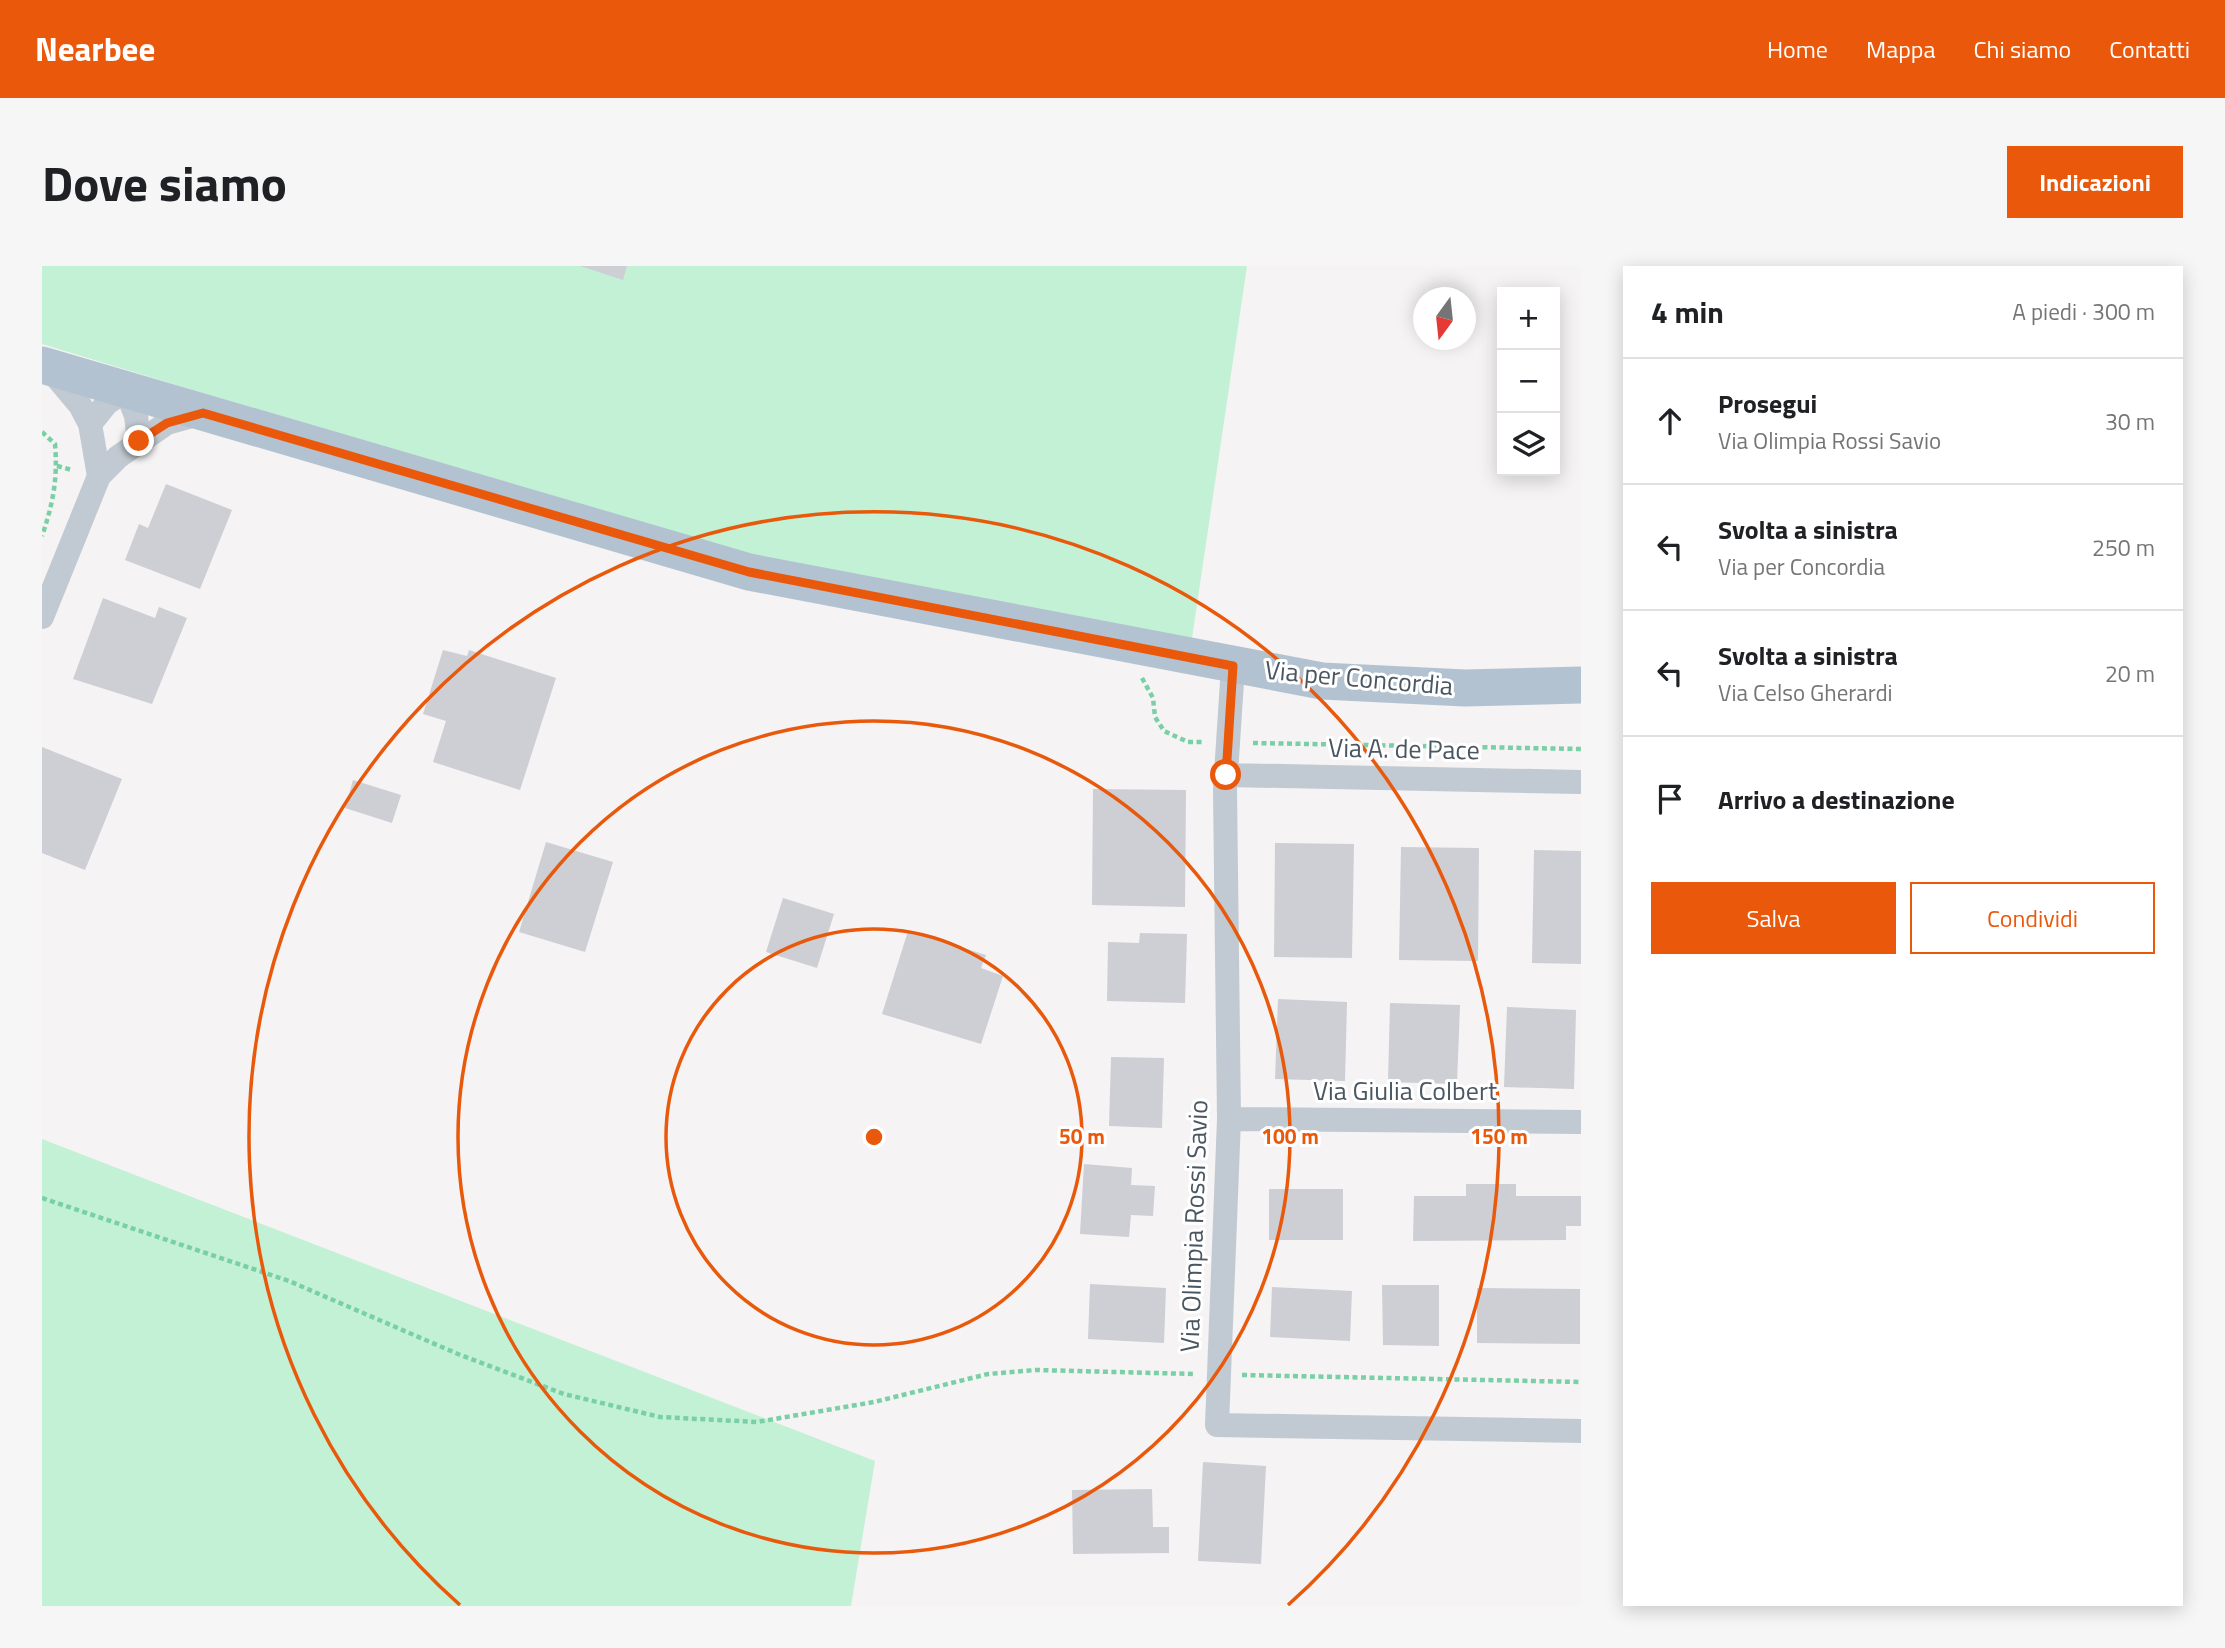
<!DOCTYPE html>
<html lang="it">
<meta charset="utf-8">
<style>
body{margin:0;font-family:"Titillium Web",sans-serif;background:#f6f6f6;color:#202124}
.controls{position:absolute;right:21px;top:21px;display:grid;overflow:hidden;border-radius:0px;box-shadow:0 4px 18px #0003}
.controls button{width:63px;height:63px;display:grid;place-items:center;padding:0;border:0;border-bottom:2px solid #e0e0e0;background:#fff;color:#202124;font:35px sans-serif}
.compass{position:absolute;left:1371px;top:21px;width:63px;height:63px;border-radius:50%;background:#fff;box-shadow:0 4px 18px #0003;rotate:195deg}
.stop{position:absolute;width:21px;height:21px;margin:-16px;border:5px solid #ea580c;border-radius:50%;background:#fff}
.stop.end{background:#ea580c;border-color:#fff;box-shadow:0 2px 7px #0008}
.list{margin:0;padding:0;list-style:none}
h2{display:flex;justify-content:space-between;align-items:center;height:91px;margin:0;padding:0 28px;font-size:30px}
h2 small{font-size:23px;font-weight:400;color:#757577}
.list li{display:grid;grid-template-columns:46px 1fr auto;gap:21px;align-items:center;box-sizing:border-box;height:126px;padding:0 28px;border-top:2px solid #e0e0e0}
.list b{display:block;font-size:26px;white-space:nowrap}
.list p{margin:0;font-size:23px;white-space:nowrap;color:#757577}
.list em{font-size:23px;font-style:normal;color:#757577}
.actions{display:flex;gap:14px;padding:21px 28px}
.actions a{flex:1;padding:16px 0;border:2px solid #ea580c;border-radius:0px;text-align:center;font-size:24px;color:#ea580c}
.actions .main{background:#ea580c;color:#fff}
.icon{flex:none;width:38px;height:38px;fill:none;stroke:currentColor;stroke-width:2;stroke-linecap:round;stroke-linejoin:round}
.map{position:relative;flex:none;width:1539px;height:1340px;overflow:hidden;border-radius:0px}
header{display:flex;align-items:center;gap:42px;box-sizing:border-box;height:98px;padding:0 35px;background:#ea580c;color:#fff}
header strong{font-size:33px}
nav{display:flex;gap:38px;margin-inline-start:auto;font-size:24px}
.intro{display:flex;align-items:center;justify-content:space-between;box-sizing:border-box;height:168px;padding:0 42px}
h1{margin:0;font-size:49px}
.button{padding:18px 32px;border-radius:0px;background:#ea580c;color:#fff;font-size:24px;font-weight:700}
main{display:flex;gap:42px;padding:0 42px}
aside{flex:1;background:#fff;border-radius:0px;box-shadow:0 4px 18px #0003}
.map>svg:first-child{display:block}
.green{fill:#c3f1d5}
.building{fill:#cdcfd5}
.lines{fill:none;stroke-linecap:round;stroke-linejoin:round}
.path{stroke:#7ad0a6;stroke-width:4.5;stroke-dasharray:5 3.5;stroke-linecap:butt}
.minor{stroke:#c1cad2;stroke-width:24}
.primary{stroke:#b3c2d1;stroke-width:37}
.route{stroke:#ea580c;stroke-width:9}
.ring{fill:none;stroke:#e8590c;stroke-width:3.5}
.labels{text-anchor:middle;stroke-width:6;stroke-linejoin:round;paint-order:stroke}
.street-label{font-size:26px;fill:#4a5661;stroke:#fff}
.centre{fill:#e8590c;stroke:#fff;stroke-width:3.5}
.ring-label{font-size:21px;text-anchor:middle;font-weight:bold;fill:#e8590c;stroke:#fff;stroke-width:6;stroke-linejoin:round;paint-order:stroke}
</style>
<header>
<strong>Nearbee</strong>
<nav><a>Home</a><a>Mappa</a><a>Chi siamo</a><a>Contatti</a></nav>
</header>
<div class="intro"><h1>Dove siamo</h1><a class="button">Indicazioni</a></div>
<main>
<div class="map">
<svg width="1539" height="1340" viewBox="0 0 1539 1340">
<rect width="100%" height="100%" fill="#f5f3f3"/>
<!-- green -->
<path class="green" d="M0,0H1205L1149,379L696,290L0,78Z
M0,873L833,1195L809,1340H0Z"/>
<!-- building -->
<path class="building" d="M538,0H585L581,14Z
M124,218L190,244L158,323L83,294L97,258L106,262Z
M61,332L113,352L117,341L145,352L110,438L31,413Z
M401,384L425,390L427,384L514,412L478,524L391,496L404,455L381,448Z
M0,481L80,513L43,604L0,587Z
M311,514L359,529L350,557L303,542Z
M1051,523L1144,524L1143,641L1050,639Z
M504,576L571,596L543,686L477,666Z
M1233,577L1312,578L1310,692L1232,691Z
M1359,581L1437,582L1436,695L1357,694Z
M1492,584L1539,585V698L1490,697Z
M741,632L792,648L775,702L724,686Z
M866,665L944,689L939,702L961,710L939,778L840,748Z
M1098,667L1145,668L1143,737L1065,735L1066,676L1097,677Z
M1236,733L1305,736L1303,815L1233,813Z
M1348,737L1418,739L1415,818L1346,816Z
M1465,741L1534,744L1532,823L1462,821Z
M1069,791L1122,792L1120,862L1067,860Z
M1042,898L1090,902L1089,919L1113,920L1111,950L1089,949L1087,971L1038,968Z
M1424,918H1474V930H1539V960H1524V974L1371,975L1372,930H1424Z
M1227,923H1301V974H1227Z
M1048,1018L1124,1022L1122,1077L1046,1073Z
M1340,1019H1397V1080L1341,1079Z
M1230,1021L1310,1025L1308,1075L1228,1071Z
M1435,1022L1538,1023V1078L1435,1077Z
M1161,1196L1224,1200L1219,1298L1156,1295Z
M1110,1223L1111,1261H1127V1287L1031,1288L1030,1224Z"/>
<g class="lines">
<!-- path -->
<path class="path" d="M0,166L13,178C16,212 11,238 0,270
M15,200L30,204
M1100,412L1111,432L1113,451L1122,465L1146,476H1160
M1211,477L1539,483
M0,932L247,1015L416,1088L522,1128L618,1151L715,1156L832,1136L946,1108L994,1104L1153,1108
M1200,1109L1539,1116"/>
<!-- minor -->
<path class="minor" d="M6,101L38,139L48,158L57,210
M48,158L65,137L84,124L94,150L97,175
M0,351L57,210L76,191L125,157L161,147
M1191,400L1183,523L1187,853L1175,1159L1539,1165
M1184,509L1539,516
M1187,853L1539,856"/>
<!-- primary -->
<path class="primary" d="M0,99L707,306L1280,415L1423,422L1539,419"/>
</g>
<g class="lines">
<!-- route -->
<path class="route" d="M97,175L125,157L161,147L707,306L1191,400L1184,509"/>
</g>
<!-- distance rings -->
<g class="ring">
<circle cx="832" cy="871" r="208"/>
<circle cx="832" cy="871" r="416"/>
<path d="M418 1339A625 625 0 1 1 1246 1339"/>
</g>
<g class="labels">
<!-- street labels -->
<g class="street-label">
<text transform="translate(1317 412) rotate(5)" y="9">Via per Concordia</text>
<text transform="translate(1362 483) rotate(1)" y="9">Via A. de Pace</text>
<text x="1363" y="834">Via Giulia Colbert</text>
<text transform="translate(1152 960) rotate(-88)" y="9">Via Olimpia Rossi Savio</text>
</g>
</g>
<circle cx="832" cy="871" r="10" class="centre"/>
<g class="ring-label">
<text x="1040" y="878">50 m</text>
<text x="1248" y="878">100 m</text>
<text x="1457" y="878">150 m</text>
</g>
</svg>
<div class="controls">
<button>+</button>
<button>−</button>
<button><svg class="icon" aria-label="layers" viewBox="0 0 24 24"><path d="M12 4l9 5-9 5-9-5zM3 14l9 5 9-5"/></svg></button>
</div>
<svg class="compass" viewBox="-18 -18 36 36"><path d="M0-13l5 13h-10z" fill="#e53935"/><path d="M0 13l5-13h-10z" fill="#757577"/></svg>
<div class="stop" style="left:1184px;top:509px"></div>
<div class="stop end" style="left:97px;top:175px"></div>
</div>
<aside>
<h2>4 min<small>A piedi · 300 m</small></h2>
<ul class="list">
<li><svg class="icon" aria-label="ahead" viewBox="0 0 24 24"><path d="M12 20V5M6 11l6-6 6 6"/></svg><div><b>Prosegui</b><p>Via Olimpia Rossi Savio</p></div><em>30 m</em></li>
<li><svg class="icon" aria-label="left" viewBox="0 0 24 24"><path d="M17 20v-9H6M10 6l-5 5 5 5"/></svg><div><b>Svolta a sinistra</b><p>Via per Concordia</p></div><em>250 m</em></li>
<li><svg class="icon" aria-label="left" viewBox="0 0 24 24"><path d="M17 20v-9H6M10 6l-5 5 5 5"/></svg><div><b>Svolta a sinistra</b><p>Via Celso Gherardi</p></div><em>20 m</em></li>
<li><svg class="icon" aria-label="arrive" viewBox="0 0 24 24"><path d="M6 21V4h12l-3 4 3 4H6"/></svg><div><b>Arrivo a destinazione</b></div></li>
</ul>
<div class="actions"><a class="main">Salva</a><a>Condividi</a></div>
</aside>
</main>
